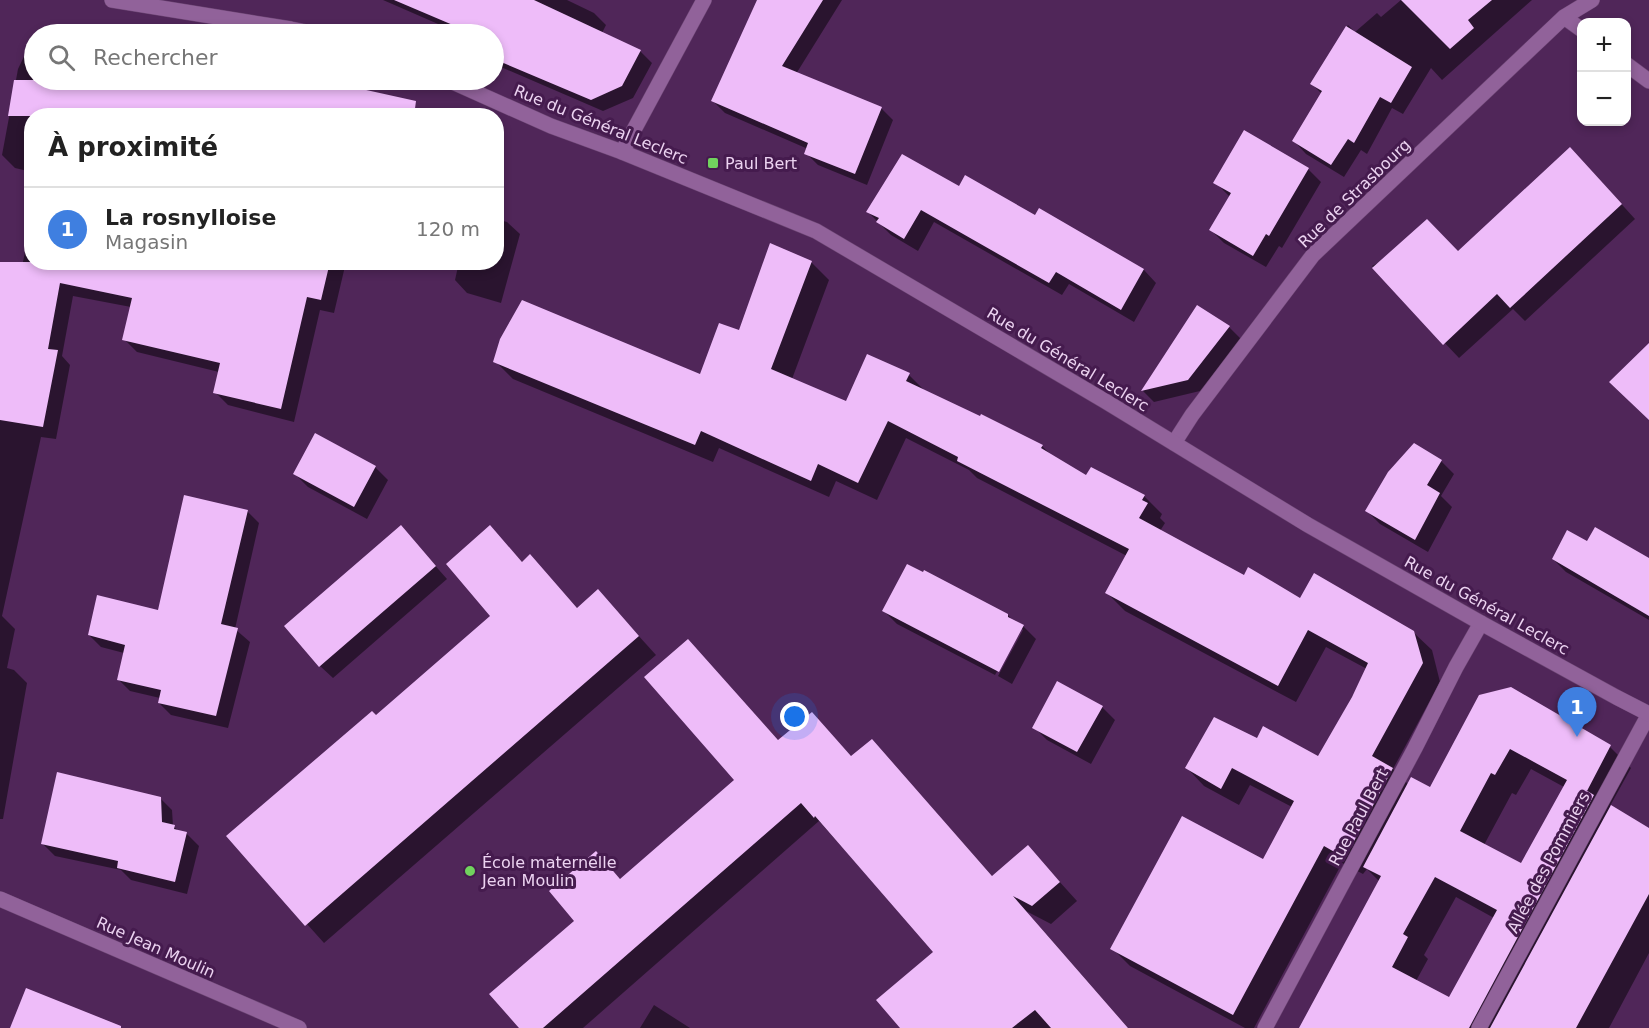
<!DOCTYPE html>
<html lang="fr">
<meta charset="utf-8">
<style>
body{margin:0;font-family:"DejaVu Sans",sans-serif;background:#f2f2f2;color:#222}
.controls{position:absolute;right:18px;top:18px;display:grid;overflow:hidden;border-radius:12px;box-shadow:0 3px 9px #0003}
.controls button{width:54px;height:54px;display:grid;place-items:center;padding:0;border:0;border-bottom:2px solid #e0e0e0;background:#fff;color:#222;font:30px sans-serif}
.you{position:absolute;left:795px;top:717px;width:21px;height:21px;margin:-15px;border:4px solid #fff;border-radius:50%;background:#1a73e8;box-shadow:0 0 0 9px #1a73e833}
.badge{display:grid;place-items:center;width:39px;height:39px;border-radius:50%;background:#0b8043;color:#fff;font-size:20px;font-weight:700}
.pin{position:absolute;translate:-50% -50px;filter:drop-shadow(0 2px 3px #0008)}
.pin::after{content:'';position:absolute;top:32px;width:21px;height:18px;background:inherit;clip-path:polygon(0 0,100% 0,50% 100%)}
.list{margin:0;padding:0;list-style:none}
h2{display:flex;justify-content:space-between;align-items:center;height:78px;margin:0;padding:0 24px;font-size:26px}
h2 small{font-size:20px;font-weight:400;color:#767676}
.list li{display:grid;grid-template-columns:39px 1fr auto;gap:18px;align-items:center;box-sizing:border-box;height:84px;padding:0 24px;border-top:2px solid #e0e0e0}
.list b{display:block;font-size:22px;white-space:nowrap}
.list p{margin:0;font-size:20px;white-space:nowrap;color:#767676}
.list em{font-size:20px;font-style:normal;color:#767676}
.icon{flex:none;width:33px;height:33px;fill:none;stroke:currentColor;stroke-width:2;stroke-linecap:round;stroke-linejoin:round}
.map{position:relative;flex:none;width:1649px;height:1028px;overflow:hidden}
.search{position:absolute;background:#fff;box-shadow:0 3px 9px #0003;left:24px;top:24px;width:480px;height:66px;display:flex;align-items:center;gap:15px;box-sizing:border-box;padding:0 21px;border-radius:33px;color:#767676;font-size:22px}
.panel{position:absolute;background:#fff;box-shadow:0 3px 9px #0003;left:24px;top:108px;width:480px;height:162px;border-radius:24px}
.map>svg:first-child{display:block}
.shadow{fill:#0007;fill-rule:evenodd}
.building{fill:#eebcf9;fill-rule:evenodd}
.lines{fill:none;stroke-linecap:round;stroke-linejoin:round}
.minor-casing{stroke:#6c4673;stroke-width:16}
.secondary-casing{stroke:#6c4673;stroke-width:16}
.minor{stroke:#91629a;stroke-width:15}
.secondary{stroke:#91629a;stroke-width:15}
.poi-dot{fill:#71d35e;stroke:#451b4e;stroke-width:2}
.labels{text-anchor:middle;stroke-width:6;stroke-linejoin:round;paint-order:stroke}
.street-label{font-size:16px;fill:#ecd3f1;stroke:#451b4e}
.poi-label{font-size:16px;fill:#ecd3f1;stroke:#451b4e;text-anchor:start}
</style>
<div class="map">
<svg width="1649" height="1028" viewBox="0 0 1649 1028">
<rect width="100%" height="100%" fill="#502659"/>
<!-- shadow -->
<path class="shadow" d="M383,0H567L594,13L606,25L602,33L640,51L652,63L633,98L603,111L494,64V34H461Z
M759,0H842L796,74L881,108L893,120L867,185L818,165L806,153L808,149L725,113L713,101Z
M1401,0H1532L1442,80L1431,68L1403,114L1392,108L1367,154L1361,150L1344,177L1306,154L1294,141L1322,94L1312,84L1348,25L1355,32L1377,13L1381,17Z
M28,48L34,50V80H95L88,116H32V172L15,168L2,155L18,69Z
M112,80H313L373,94L109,93Z
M1585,164L1635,219L1525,321L1513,309L1459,358L1372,266L1387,258L1458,253Z
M1308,169L1321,182L1282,248L1279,246L1266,267L1224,243L1211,230L1230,197L1215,182Z
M960,188L1035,218L1039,210L1144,270L1156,283L1134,322L1069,284L1062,295L934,222L918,251L891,235L868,212Z
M32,219V262H346L334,313L320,310L294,422L228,405L215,392L219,372L137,352L124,339L131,307L73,296L62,356L70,365L56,439L41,437L2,616L15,629L7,668L14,670L27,683L3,819H0V273L20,276Z
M496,219L507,222L520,234L501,303L467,293L455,280L459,262H496Z
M811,262L829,280L792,379L846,403L909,375L927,393L1042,446L1051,455L1086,477L1144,496L1162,514L1160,518L1165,523L1160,531L1244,577L1301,600L1413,632L1432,650L1440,682L1393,769L1408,784L1430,789L1480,696L1610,747L1631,768L1610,806L1649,829V953L1609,1028H1300L1380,882L1367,869L1363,874L1342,863L1254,1028H1245L1130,966L1112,948L1263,861L1292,807L1250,785L1239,805L1204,786L1187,768L1258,740L1319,758L1367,669L1326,647L1296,702L1125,611L1107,593L1127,556L977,478L969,470L906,438L877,500L836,481L829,497L719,448L713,462L513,379L495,361L701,376L740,332ZM1531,769L1564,787L1522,866L1484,845L1512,793L1516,795ZM1456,897L1494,918L1450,999L1416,981L1428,959L1424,955Z
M1197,307L1229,327L1241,339L1200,391L1154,402L1143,391Z
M1441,461L1454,474L1441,496L1452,507L1428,552L1380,524L1367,511Z
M375,467L388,480L367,519L308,487L295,474Z
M247,511L259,523L235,629L250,642L228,728L171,715L159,703L160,698L130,691L118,679L124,653L101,647L89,635L159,612Z
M401,527L447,579L333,678L320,666Z
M490,527L523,563L530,556L578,609L598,591L656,655L324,943L228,836L376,717L493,616Z
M1587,543L1649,560V620L1566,572L1553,559Z
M884,611L1008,615L1013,621L1023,626L1036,639L1012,684L998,676L1023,630L1021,628L995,675L897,624Z
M688,641L779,741L812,714L852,757L872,741L993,877L1028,847L1077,901L1051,924L1026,911L1128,1028H902L935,952L819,821L583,1028H521L576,921L596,853L621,880L736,780Z
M1102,707L1115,720L1091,764L1047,740L1034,727Z
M160,798L172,810L173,826L180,832L187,834L199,846L187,894L131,880L121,870L55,856L43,844Z
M654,1005L690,1028H640Z"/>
<!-- building -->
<path class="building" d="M394,0H534L641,50L622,86L591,100L494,59V34H474Z
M757,0H823L782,66L882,107L855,174L804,154L808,143L711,101Z
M1401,0H1492L1468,20L1474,28L1450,49Z
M1346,26L1412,67L1391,103L1380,97L1354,143L1348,139L1331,165L1292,141L1322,91L1310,84Z
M14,80H321L416,101L414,116H8Z
M1244,130L1309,168L1269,236L1266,234L1253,256L1209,230L1231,193L1213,183Z
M1570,147L1622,204L1510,308L1497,294L1443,345L1372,268L1427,219L1458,251Z
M902,154L959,186L965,175L1035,215L1039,208L1144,269L1121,310L1056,272L1049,283L921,210L904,239L876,222L879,218L866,212Z
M770,243L812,261L771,369L846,401L867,354L910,373L906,381L980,416L981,414L1043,445L1041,448L1086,475L1091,467L1145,495L1142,500L1148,503L1139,518L1244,575L1248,567L1300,598L1314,573L1414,631L1423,663L1372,756L1393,768L1345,858L1324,846L1233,1015L1110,949L1182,816L1263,859L1294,801L1232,768L1221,789L1185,768L1214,717L1257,738L1263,726L1318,756L1352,697L1368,663L1308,630L1278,686L1105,593L1129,549L957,461L958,457L888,421L858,483L818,464L811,481L701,431L695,445L493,362L500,339L522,300L700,374L719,323L739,330Z
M0,262H330L321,300L307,297L281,409L213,393L220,363L122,340L132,298L60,283L48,349L58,350L43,427L0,420Z
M1197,305L1230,326L1188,380L1141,391Z
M1649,343V420L1609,382Z
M315,433L376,466L354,507L293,474Z
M1414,443L1442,460L1427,485L1440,493L1415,540L1365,511L1388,472Z
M184,495L248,510L221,624L238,628L216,716L158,703L161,690L117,680L125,645L88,635L97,595L158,610Z
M401,525L436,566L319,667L284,626Z
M490,525L522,562L530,554L577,608L598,589L639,636L305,926L226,836L372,711L376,715L490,616L446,564Z
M1595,527L1649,558V616L1552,559L1567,530L1587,541Z
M907,564L923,572L924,570L1008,614V617L1024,625L999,672L882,611Z
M688,639L778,740L812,712L851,756L872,739L992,876L1028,845L1060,882L1032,906L1013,896L1128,1028H1051L1035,1010L1012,1028H900L876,1000L933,952L815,816L814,818L801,803L543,1028H519L489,994L574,921L549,891L596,851L620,879L734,780L644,677Z
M1057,681L1103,706L1077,752L1032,728Z
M1511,687L1611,745L1587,791L1584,789L1594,795L1469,1028H1299L1381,876L1363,867L1411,777L1430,787L1479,695ZM1510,749L1567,780L1521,863L1460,831L1491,773L1495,775ZM1435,877L1497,910L1449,997L1392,967L1408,937L1403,934Z
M57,772L161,797L162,822L175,825L174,829L187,832L175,882L117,868L118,861L41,844Z
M1611,805L1649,828V894L1576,1028H1490Z
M26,988L121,1026V1028H10Z"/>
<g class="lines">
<!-- minor casing -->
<g class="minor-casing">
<path id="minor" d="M1564,17L1582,30
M1626,64L1649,81
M622,152L704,0
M1174,443L1192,415L1313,255L1564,17L1592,0
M0,899L299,1028
M1265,1028L1415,748L1456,667L1481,623
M1479,1028L1649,714"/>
</g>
<!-- secondary casing -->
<g class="secondary-casing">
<path id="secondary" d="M112,0L291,29L316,34
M448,80L551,126L622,152L816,231L1105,401L1308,525L1481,623L1616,697L1649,714"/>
</g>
<!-- minor -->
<use href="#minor" class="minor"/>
<!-- secondary -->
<use href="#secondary" class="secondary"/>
</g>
<!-- markers -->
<g class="poi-dot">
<rect x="707" y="157" width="12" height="12" rx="3"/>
<circle cx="470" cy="871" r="6"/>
</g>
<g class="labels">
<!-- street labels -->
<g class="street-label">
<text transform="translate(601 124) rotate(22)" y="6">Rue du Général Leclerc</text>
<text transform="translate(1354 193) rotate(-44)" y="6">Rue de Strasbourg</text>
<text transform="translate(1068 359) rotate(31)" y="6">Rue du Général Leclerc</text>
<text transform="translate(1487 605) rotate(29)" y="6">Rue du Général Leclerc</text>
<text transform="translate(1358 817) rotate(-62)" y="6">Rue Paul Bert</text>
<text transform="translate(1548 862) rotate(-62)" y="6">Allée des Pommiers</text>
<text transform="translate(156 947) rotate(24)" y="6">Rue Jean Moulin</text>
</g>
<!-- poi labels -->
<g class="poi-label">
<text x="725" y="169">Paul Bert</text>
<text x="482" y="868">École maternelle<tspan x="482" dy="18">Jean Moulin</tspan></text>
</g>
</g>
</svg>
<div class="controls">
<button>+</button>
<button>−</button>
</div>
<div class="you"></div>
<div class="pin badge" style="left:1577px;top:737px;background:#3f7fe0">1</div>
<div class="search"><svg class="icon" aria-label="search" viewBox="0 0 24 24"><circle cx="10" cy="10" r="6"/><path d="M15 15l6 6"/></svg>Rechercher</div>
<section class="panel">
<h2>À proximité<small></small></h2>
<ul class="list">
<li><span class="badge" style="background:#3f7fe0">1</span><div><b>La rosnylloise</b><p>Magasin</p></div><em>120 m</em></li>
</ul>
</section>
</div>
